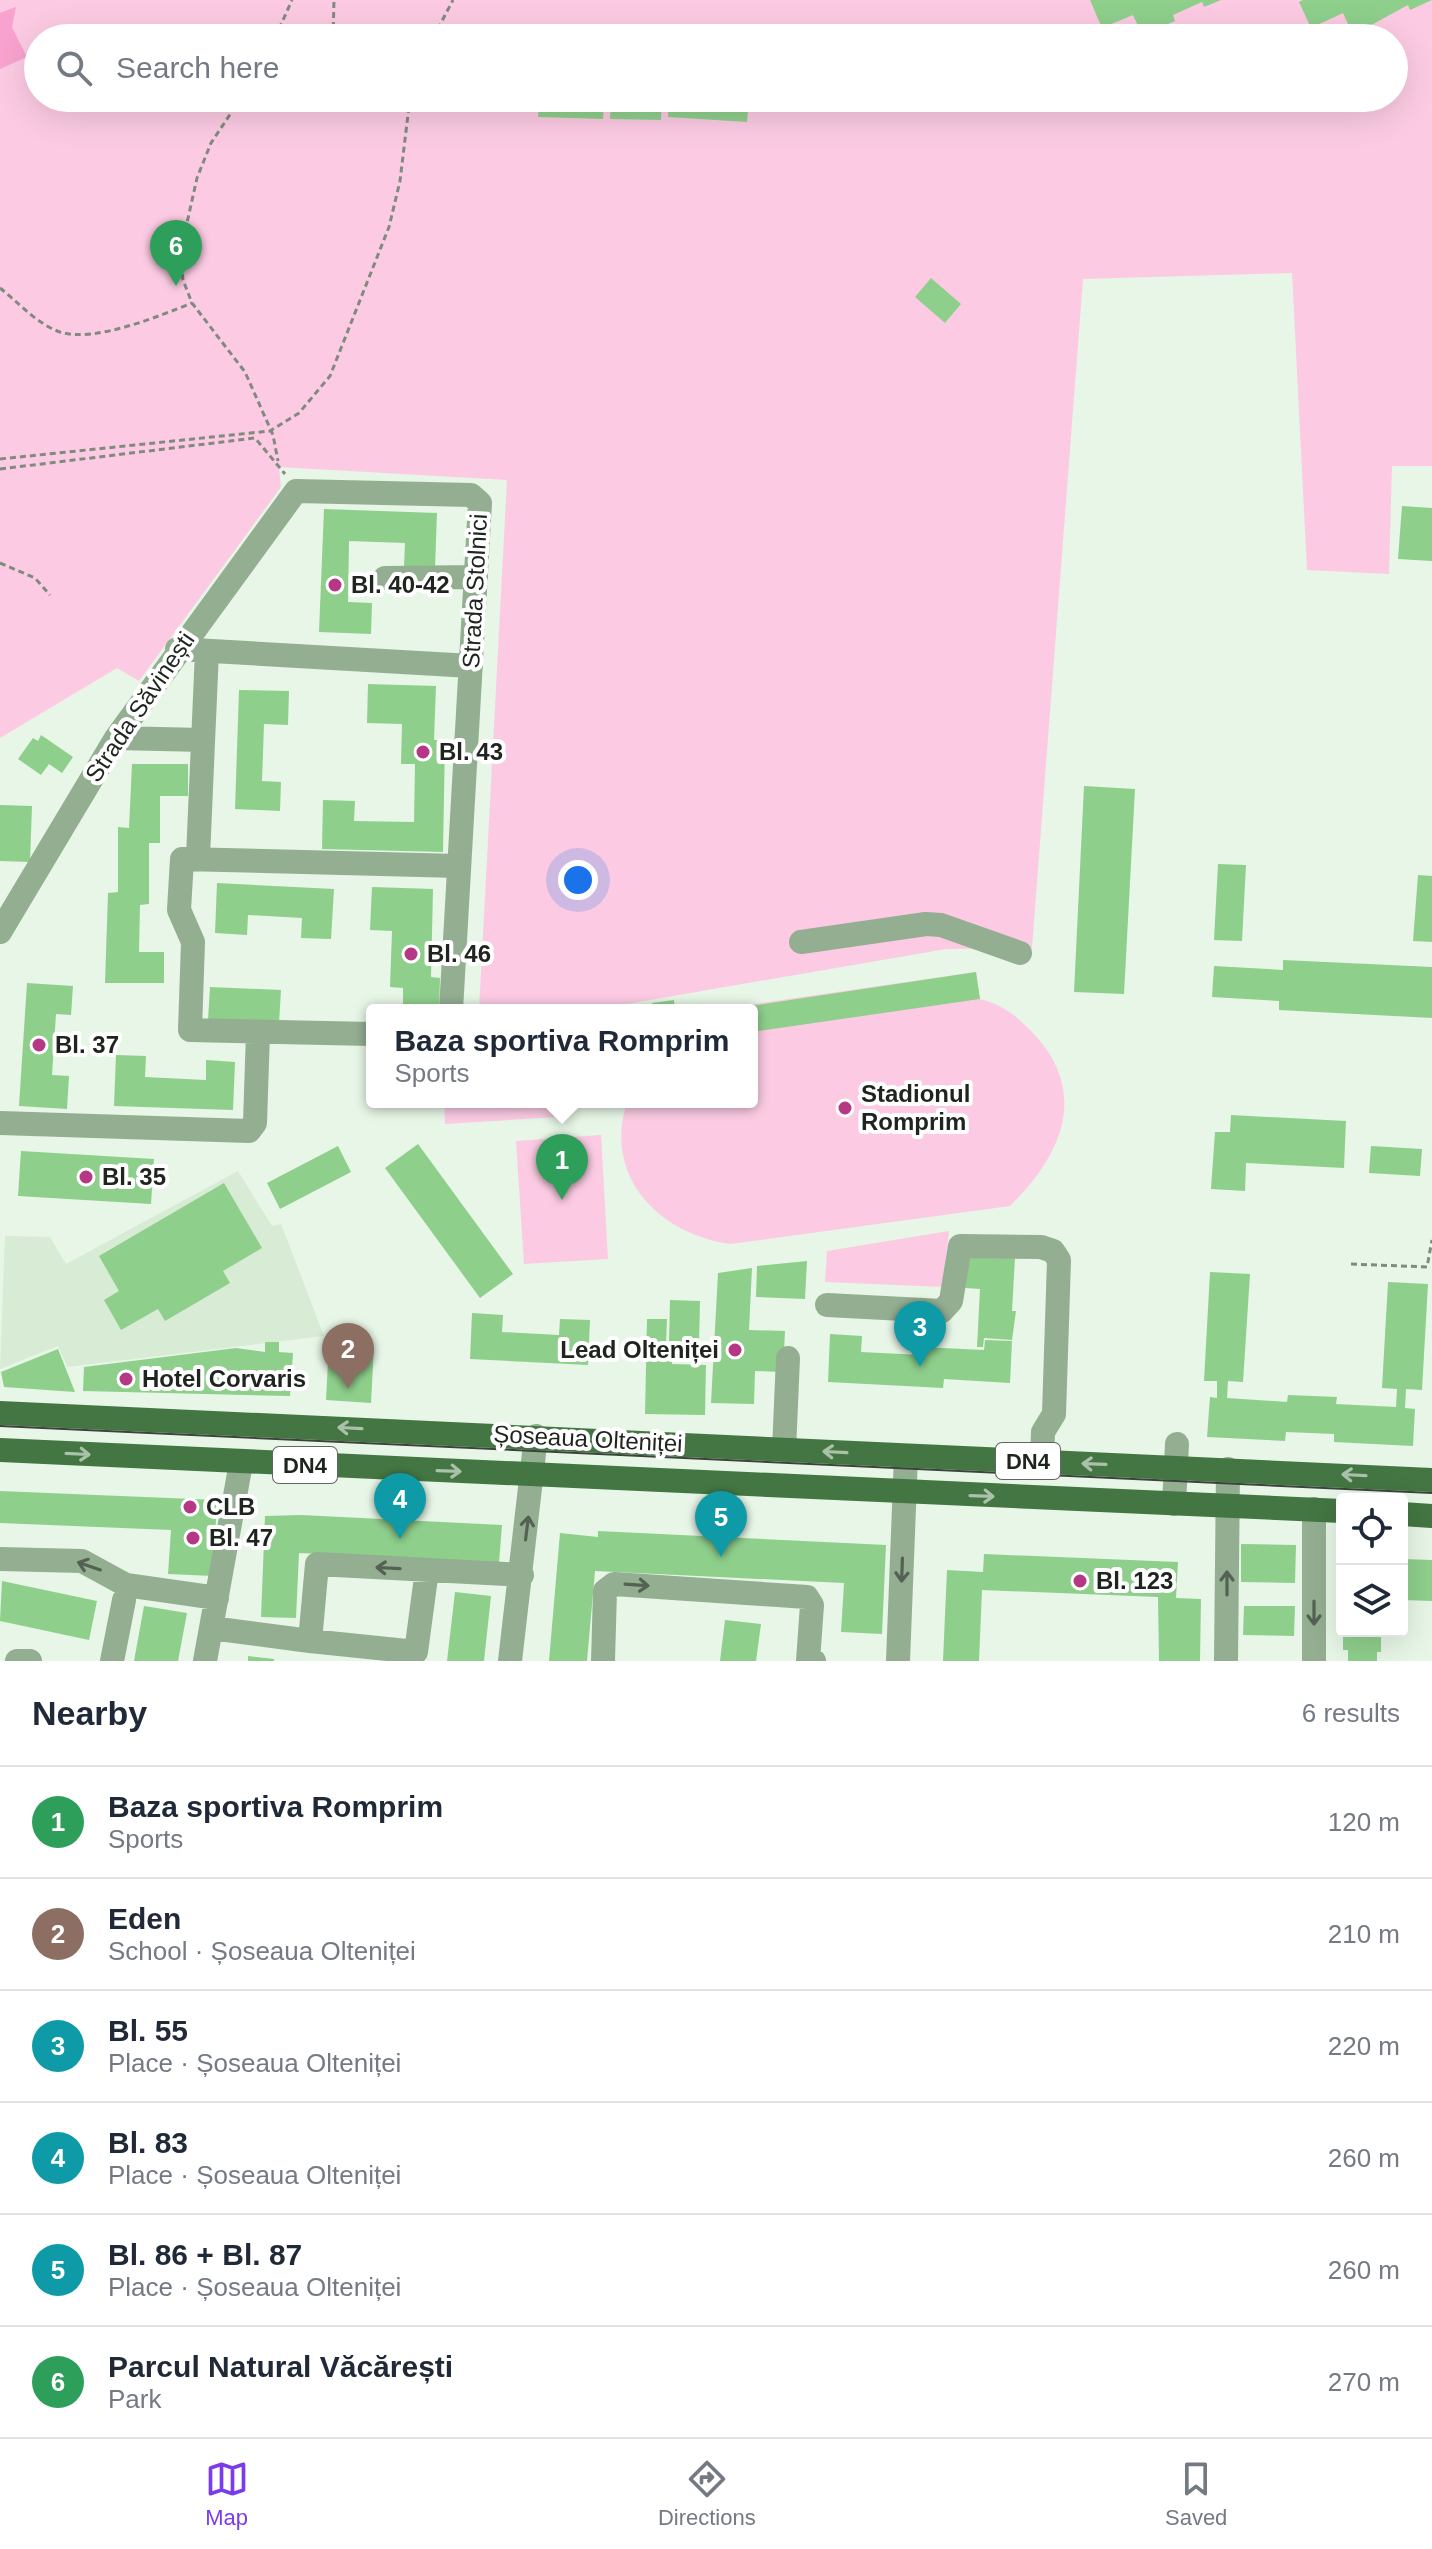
<!DOCTYPE html>
<meta charset="utf-8">
<style>
body{margin:0;font-family:Helvetica,sans-serif;background:#f6f6f7;color:#1f2937}
.controls{position:absolute;right:24px;bottom:24px;display:grid;overflow:hidden;border-radius:8px;box-shadow:0 8px 32px #0002}
.controls button{width:72px;height:72px;display:grid;place-items:center;padding:0;border:0;border-bottom:2px solid #e0e1e3;background:#fff;color:#1f2937;font:40px sans-serif}
.you{position:absolute;left:578px;top:880px;width:28px;height:28px;margin:-20px;border:6px solid #fff;border-radius:50%;background:#1a73e8;box-shadow:0 0 0 12px #1a73e833}
.badge{display:grid;place-items:center;width:52px;height:52px;border-radius:50%;background:#7c3aed;color:#fff;font-size:26px;font-weight:700}
.pin{position:absolute;translate:-50% -66px;filter:drop-shadow(0 2px 4px #0008)}
.pin::after{content:'';position:absolute;top:42px;width:28px;height:24px;background:inherit;clip-path:polygon(0 0,100% 0,50% 100%)}
.popup{position:absolute;left:366px;top:1004px;width:392px;height:104px;box-sizing:border-box;display:grid;place-content:center;border-radius:8px;background:#fff;filter:drop-shadow(0 2px 6px #0005);font-size:26px;white-space:nowrap;color:#747a83}
.popup b{font-size:30px;color:#1f2937}
.popup::after{content:'';position:absolute;left:50%;top:100%;margin-left:-16px;border:16px solid transparent;border-top-color:#fff}
.list{margin:0;padding:0;list-style:none}
h2{display:flex;justify-content:space-between;align-items:center;height:104px;margin:0;padding:0 32px;font-size:34px}
h2 small{font-size:26px;font-weight:400;color:#747a83}
.list li{display:grid;grid-template-columns:52px 1fr auto;gap:24px;align-items:center;box-sizing:border-box;height:112px;padding:0 32px;border-top:2px solid #e0e1e3}
.list b{display:block;font-size:30px;white-space:nowrap}
.list p{margin:0;font-size:26px;white-space:nowrap;color:#747a83}
.list em{font-size:26px;font-style:normal;color:#747a83}
.icon{flex:none;width:44px;height:44px;fill:none;stroke:currentColor;stroke-width:2;stroke-linecap:round;stroke-linejoin:round}
.map{position:relative;flex:none;width:1432px;height:1661px;overflow:hidden}
.search{position:absolute;background:#fff;box-shadow:0 8px 32px #0002;left:24px;right:24px;top:24px;height:88px;display:flex;align-items:center;gap:20px;box-sizing:border-box;padding:0 28px;border-radius:44px;color:#747a83;font-size:30px}
.sheet{height:776px;background:#fff}
nav{display:flex;justify-content:space-around;align-items:center;box-sizing:border-box;height:112px;border-top:2px solid #e0e1e3;background:#fff;font-size:22px;color:#747a83}
nav a{display:grid;justify-items:center;gap:4px}
nav .on{color:#7c3aed}
.map>svg:first-child{display:block}
.built{fill:#d7ebd5}
.green{fill:#fccbe3;fill-rule:evenodd}
.water{fill:#f8a3cf}
.building{fill:#8fcf8c}
.lines{fill:none;stroke-linecap:round;stroke-linejoin:round}
.path{stroke:#808a7f;stroke-width:3;stroke-dasharray:6 4;stroke-linecap:butt}
.minor{stroke:#93ae91;stroke-width:24}
.major{stroke:#437642;stroke-width:24}
.tram{stroke:#3c433c;stroke-width:2}
.oneway{stroke:#aac1aa}
.oneway2{stroke:#536252}
.poi-dot{fill:#b63784;stroke:#fff;stroke-width:3}
.labels{text-anchor:middle;stroke-width:8;stroke-linejoin:round;paint-order:stroke}
.shield{fill:#fff;stroke:#626662;stroke-width:2}
.shield-label{font-size:22px;font-weight:bold;fill:#1e241e}
.poi-label{font-size:24px;font-weight:bold;fill:#1e241e;stroke:#fff;text-anchor:start}
.street-label{font-size:24px;fill:#1e241e;stroke:#fff}
</style>
<div class="map">
<svg width="1432" height="1661" viewBox="0 0 1432 1661">
<rect width="100%" height="100%" fill="#e7f6e6"/>
<!-- built -->
<path class="built" d="M238,1171L272,1226L281,1224L324,1336L67,1367L58,1346L0,1369L5,1236L50,1237L66,1264Z"/>
<!-- green -->
<path class="green" d="M0,0H1432V466H1392L1389,574L1307,570L1292,273L1083,279L1032,948L946,949L592,1010H479L507,480L279,467L281,487L139,681L117,668L0,738ZM38,38H1394V98H38Z
M976,972L980,999C1001,1004 1016,1015 1031,1031C1090,1091 1063,1154 1010,1206L730,1244C658,1234 603,1176 627,1102H752V1010H711Z
M444,1102H557L558,1117L445,1124Z
M601,1135L608,1259L524,1264L516,1141Z
M949,1231L943,1287L825,1282L827,1251Z"/>
<!-- water -->
<path class="water" d="M16,7L12,27L27,57L0,69V13Z"/>
<!-- building -->
<path class="building" d="M1090,0H1221L1204,7L1202,2L1173,15L1175,21L1142,35L1133,15L1102,28Z
M1303,0H1432L1410,10L1408,5L1353,35L1343,13L1311,28L1299,2Z
M539,98H604L603,119L538,117Z
M611,98H662L661,120L610,119Z
M669,98H749L747,122L668,117Z
M931,278L961,304L945,323L915,297Z
M1402,506L1432,508V561L1398,559Z
M324,509L437,513L435,568L404,567L405,543L349,541L348,602L372,603L371,634L319,632Z
M368,684L436,686L434,740H445L443,852L322,849L323,800L355,801L354,821L414,822L415,764H401L402,724L367,723Z
M239,690L289,691L288,725L264,724L262,781L281,782L280,811L235,809Z
M41,735L73,757L62,773L49,764L41,775L18,759L33,738L38,741Z
M132,764H188V796H160V843H149V904L140,905L139,952H164V983H105L108,893L118,892V827L129,828Z
M1084,786L1135,789L1124,994L1074,992Z
M0,805L32,806L30,862L0,861Z
M1218,864L1246,865L1242,941L1214,940Z
M1418,875L1432,876V942L1413,941Z
M217,883L334,889L331,939L301,938L302,918L248,915L247,935L215,933Z
M372,887L433,889L431,977L440,978L439,1010H403V988L390,987L392,931L370,930Z
M1283,960L1432,967V1018L1279,1010V1001L1212,997L1214,966L1283,970Z
M976,972L980,999L752,1032V1010H724Z
M27,983L73,986L71,1015L56,1014L52,1075L69,1076L67,1109L19,1106Z
M210,987L281,990L279,1023L208,1020Z
M674,1000L675,1010H653L652,1003Z
M116,1055L146,1056L145,1077L206,1080V1060L235,1062L233,1110L114,1106Z
M1231,1115L1346,1121L1344,1168L1246,1163L1245,1191L1211,1189L1215,1132H1230Z
M418,1144L513,1274L480,1298L385,1168Z
M338,1146L351,1172L280,1209L267,1183Z
M1371,1146L1422,1149L1420,1176L1369,1173Z
M21,1151L154,1159L151,1204L18,1196Z
M224,1183L262,1248L223,1271L230,1283L165,1321L158,1309L121,1330L104,1300L119,1291L99,1256Z
M967,1255L1015,1258L1012,1311H1016L1012,1340L984,1338L983,1347H977L980,1289L965,1288Z
M807,1261L805,1299L756,1297L757,1266Z
M752,1268L749,1330L785,1331L783,1372L755,1371L754,1404L711,1403L718,1273Z
M1210,1272L1250,1274L1243,1382L1228,1381L1227,1398L1287,1402L1288,1395L1337,1397L1336,1404L1396,1407L1397,1389L1382,1388L1388,1282L1428,1284L1422,1390L1406,1389L1405,1408L1415,1409L1413,1446L1334,1442V1434L1286,1432L1285,1441L1207,1437L1210,1397L1217,1398V1381H1204Z
M670,1300L700,1301L699,1344H672V1364L706,1365L705,1415L645,1414L647,1319H667L666,1344H669Z
M472,1313L503,1315L502,1332L559,1335L560,1319L590,1320L588,1365L470,1359Z
M830,1334L862,1336L861,1352L922,1355V1347L984,1350L985,1340L1012,1341L1010,1383L944,1379L943,1388L828,1382Z
M265,1342H279V1352L293,1353L290,1396L83,1391L84,1367L236,1348L265,1352Z
M329,1343L374,1346L371,1403L326,1400Z
M58,1349L75,1392L4,1387L1,1372Z
M0,1491L217,1500L213,1576L168,1574L171,1530L0,1523Z
M301,1515L502,1525L499,1563L299,1553L296,1618L261,1617L265,1516Z
M598,1531L886,1545L882,1634L841,1632L844,1583L595,1571L587,1661H549L560,1533L598,1537Z
M1241,1544L1296,1545L1295,1583L1241,1582Z
M984,1554L1178,1562L1176,1598L1201,1599L1200,1661H1159L1158,1597L982,1590L979,1661H943L947,1570L983,1572Z
M1402,1559L1432,1560V1601L1402,1600Z
M2,1581L97,1601L89,1640L0,1621Z
M455,1592L491,1596L484,1661H447Z
M144,1606L187,1613L178,1661H134Z
M1244,1606H1295L1294,1636L1243,1635Z
M725,1620L761,1624L756,1661H720Z
M1343,1631H1381V1652H1377V1661H1348V1650H1343Z
M248,1656L274,1659V1661H248Z"/>
<g class="lines">
<!-- path -->
<path class="path" d="M275,38L292,0
M333,38L334,0
M433,38L453,0
M241,98L211,143L197,178L180,254L183,280L192,303L245,372L273,435L278,461
M0,288C19,303 37,324 60,332C95,343 159,316 192,303
M0,459L270,431L299,413L330,376L389,227L400,181L410,98
M0,469L255,438L285,474
M0,563L35,578L50,595
M1351,1264L1427,1267L1432,1240"/>
<!-- minor -->
<path class="minor" d="M385,578L476,577
M177,649L471,666
M116,738L203,740
M198,857L207,651
M0,932L116,738L296,491L471,495L480,503L451,1010
M801,942L926,924L941,925L1020,953
M372,1034L190,1030L193,942L179,910L182,859L459,866
M0,1123L249,1131L255,1123L258,1032
M827,1305L942,1311L951,1301L960,1246L1041,1247L1053,1251L1059,1260L1054,1414L1043,1432L1042,1461
M784,1450L788,1358
M1174,1504L1177,1444
M0,1559L82,1561L126,1585L217,1598
M211,1628L310,1641L317,1564L522,1575
M310,1641L416,1652L427,1570
M17,1661H30
M112,1661L124,1600
M205,1661L241,1463
M510,1661L536,1436
M603,1661L605,1591L614,1584L807,1597L812,1605L808,1661H814
M898,1661L906,1456
M1226,1661L1228,1469
M1314,1661V1509"/>
<!-- major -->
<path class="major" d="M0,1413L1432,1480
M0,1450L1342,1511
M1402,1514L1432,1516"/>
<!-- tram -->
<path class="tram" d="M0,1426L1432,1493"/>
</g>
<!-- one-way arrows -->
<defs><path id="oneway-shaft" d="M-6 0H5M1.5-3L5.5 0L1.5 3" fill="none" stroke-width="1.6" stroke-linecap="round" stroke-linejoin="round" transform="scale(2)"/></defs>
<g class="oneway">
<use href="#oneway-shaft" transform="translate(350 1428) rotate(-177)"/>
<use href="#oneway-shaft" transform="translate(835 1452) rotate(-177)"/>
<use href="#oneway-shaft" transform="translate(78 1454) rotate(3)"/>
<use href="#oneway-shaft" transform="translate(1094 1464) rotate(-178)"/>
<use href="#oneway-shaft" transform="translate(449 1471) rotate(2)"/>
<use href="#oneway-shaft" transform="translate(1354 1475) rotate(-177)"/>
<use href="#oneway-shaft" transform="translate(982 1496) rotate(2)"/>
</g>
<g class="oneway2">
<use href="#oneway-shaft" transform="translate(527 1528) rotate(-83)"/>
<use href="#oneway-shaft" transform="translate(89 1566) rotate(-161)"/>
<use href="#oneway-shaft" transform="translate(388 1568) rotate(-177)"/>
<use href="#oneway-shaft" transform="translate(902 1570) rotate(92)"/>
<use href="#oneway-shaft" transform="translate(1227 1583) rotate(-90)"/>
<use href="#oneway-shaft" transform="translate(637 1585) rotate(4)"/>
<use href="#oneway-shaft" transform="translate(1314 1613) rotate(90)"/>
</g>
<!-- markers -->
<g class="poi-dot">
<circle cx="335" cy="585" r="8"/>
<circle cx="423" cy="752" r="8"/>
<circle cx="411" cy="954" r="8"/>
<circle cx="39" cy="1045" r="8"/>
<circle cx="845" cy="1108" r="8"/>
<circle cx="86" cy="1177" r="8"/>
<circle cx="735" cy="1350" r="8"/>
<circle cx="126" cy="1379" r="8"/>
<circle cx="190" cy="1507" r="8"/>
<circle cx="193" cy="1538" r="8"/>
<circle cx="1080" cy="1581" r="8"/>
</g>
<g class="labels">
<!-- shield labels -->
<g class="shield">
<rect x="996" y="1443" width="64" height="36" rx="6"/>
<rect x="273" y="1447" width="64" height="36" rx="6"/>
</g>
<g class="shield-label">
<text x="1028" y="1469">DN4</text>
<text x="305" y="1473">DN4</text>
</g>
<!-- poi labels -->
<g class="poi-label">
<text x="351" y="593">Bl. 40-42</text>
<text x="439" y="760">Bl. 43</text>
<text x="427" y="962">Bl. 46</text>
<text x="55" y="1053">Bl. 37</text>
<text x="861" y="1102">Stadionul<tspan x="861" dy="28">Romprim</tspan></text>
<text x="102" y="1185">Bl. 35</text>
<text x="719" y="1358" text-anchor="end">Lead Olteniței</text>
<text x="142" y="1387">Hotel Corvaris</text>
<text x="206" y="1515">CLB</text>
<text x="209" y="1546">Bl. 47</text>
<text x="1096" y="1589">Bl. 123</text>
</g>
<!-- street labels -->
<g class="street-label">
<text transform="translate(475 591) rotate(-87)" y="8">Strada Stolnici</text>
<text transform="translate(140 707) rotate(-56)" y="8">Strada Săvinești</text>
<text transform="translate(588 1439) rotate(3)" y="8">Șoseaua Olteniței</text>
</g>
</g>
</svg>
<div class="controls">
<button><svg class="icon" aria-label="locate" viewBox="0 0 24 24"><circle cx="12" cy="12" r="6"/><path d="M12 2v4M12 18v4M2 12h4M18 12h4"/></svg></button>
<button><svg class="icon" aria-label="layers" viewBox="0 0 24 24"><path d="M12 4l9 5-9 5-9-5zM3 14l9 5 9-5"/></svg></button>
</div>
<div class="you"></div>
<div class="pin badge" style="left:562px;top:1200px;background:#2e9e5b">1</div>
<div class="popup"><b>Baza sportiva Romprim</b>Sports</div>
<div class="pin badge" style="left:348px;top:1389px;background:#8d6e63">2</div>
<div class="pin badge" style="left:920px;top:1367px;background:#0f9aa8">3</div>
<div class="pin badge" style="left:400px;top:1539px;background:#0f9aa8">4</div>
<div class="pin badge" style="left:721px;top:1557px;background:#0f9aa8">5</div>
<div class="pin badge" style="left:176px;top:286px;background:#2e9e5b">6</div>
<div class="search"><svg class="icon" aria-label="search" viewBox="0 0 24 24"><circle cx="10" cy="10" r="6"/><path d="M15 15l6 6"/></svg>Search here</div>
</div>
<section class="sheet">
<h2>Nearby<small>6 results</small></h2>
<ul class="list">
<li><span class="badge" style="background:#2e9e5b">1</span><div><b>Baza sportiva Romprim</b><p>Sports</p></div><em>120 m</em></li>
<li><span class="badge" style="background:#8d6e63">2</span><div><b>Eden</b><p>School · Șoseaua Olteniței</p></div><em>210 m</em></li>
<li><span class="badge" style="background:#0f9aa8">3</span><div><b>Bl. 55</b><p>Place · Șoseaua Olteniței</p></div><em>220 m</em></li>
<li><span class="badge" style="background:#0f9aa8">4</span><div><b>Bl. 83</b><p>Place · Șoseaua Olteniței</p></div><em>260 m</em></li>
<li><span class="badge" style="background:#0f9aa8">5</span><div><b>Bl. 86 + Bl. 87</b><p>Place · Șoseaua Olteniței</p></div><em>260 m</em></li>
<li><span class="badge" style="background:#2e9e5b">6</span><div><b>Parcul Natural Văcărești</b><p>Park</p></div><em>270 m</em></li>
</ul>
</section>
<nav>
<a class="on"><svg class="icon" aria-label="map" viewBox="0 0 24 24"><path d="M3 6l6-2 6 2 6-2v14l-6 2-6-2-6 2zM9 4v14M15 6v14"/></svg>Map</a>
<a><svg class="icon" aria-label="directions" viewBox="0 0 24 24"><path d="M12 3l9 9-9 9-9-9zM9 14v-3h6M13 9l2 2-2 2"/></svg>Directions</a>
<a><svg class="icon" aria-label="saved" viewBox="0 0 24 24"><path d="M7 4h10v16l-5-4-5 4z"/></svg>Saved</a>
</nav>
